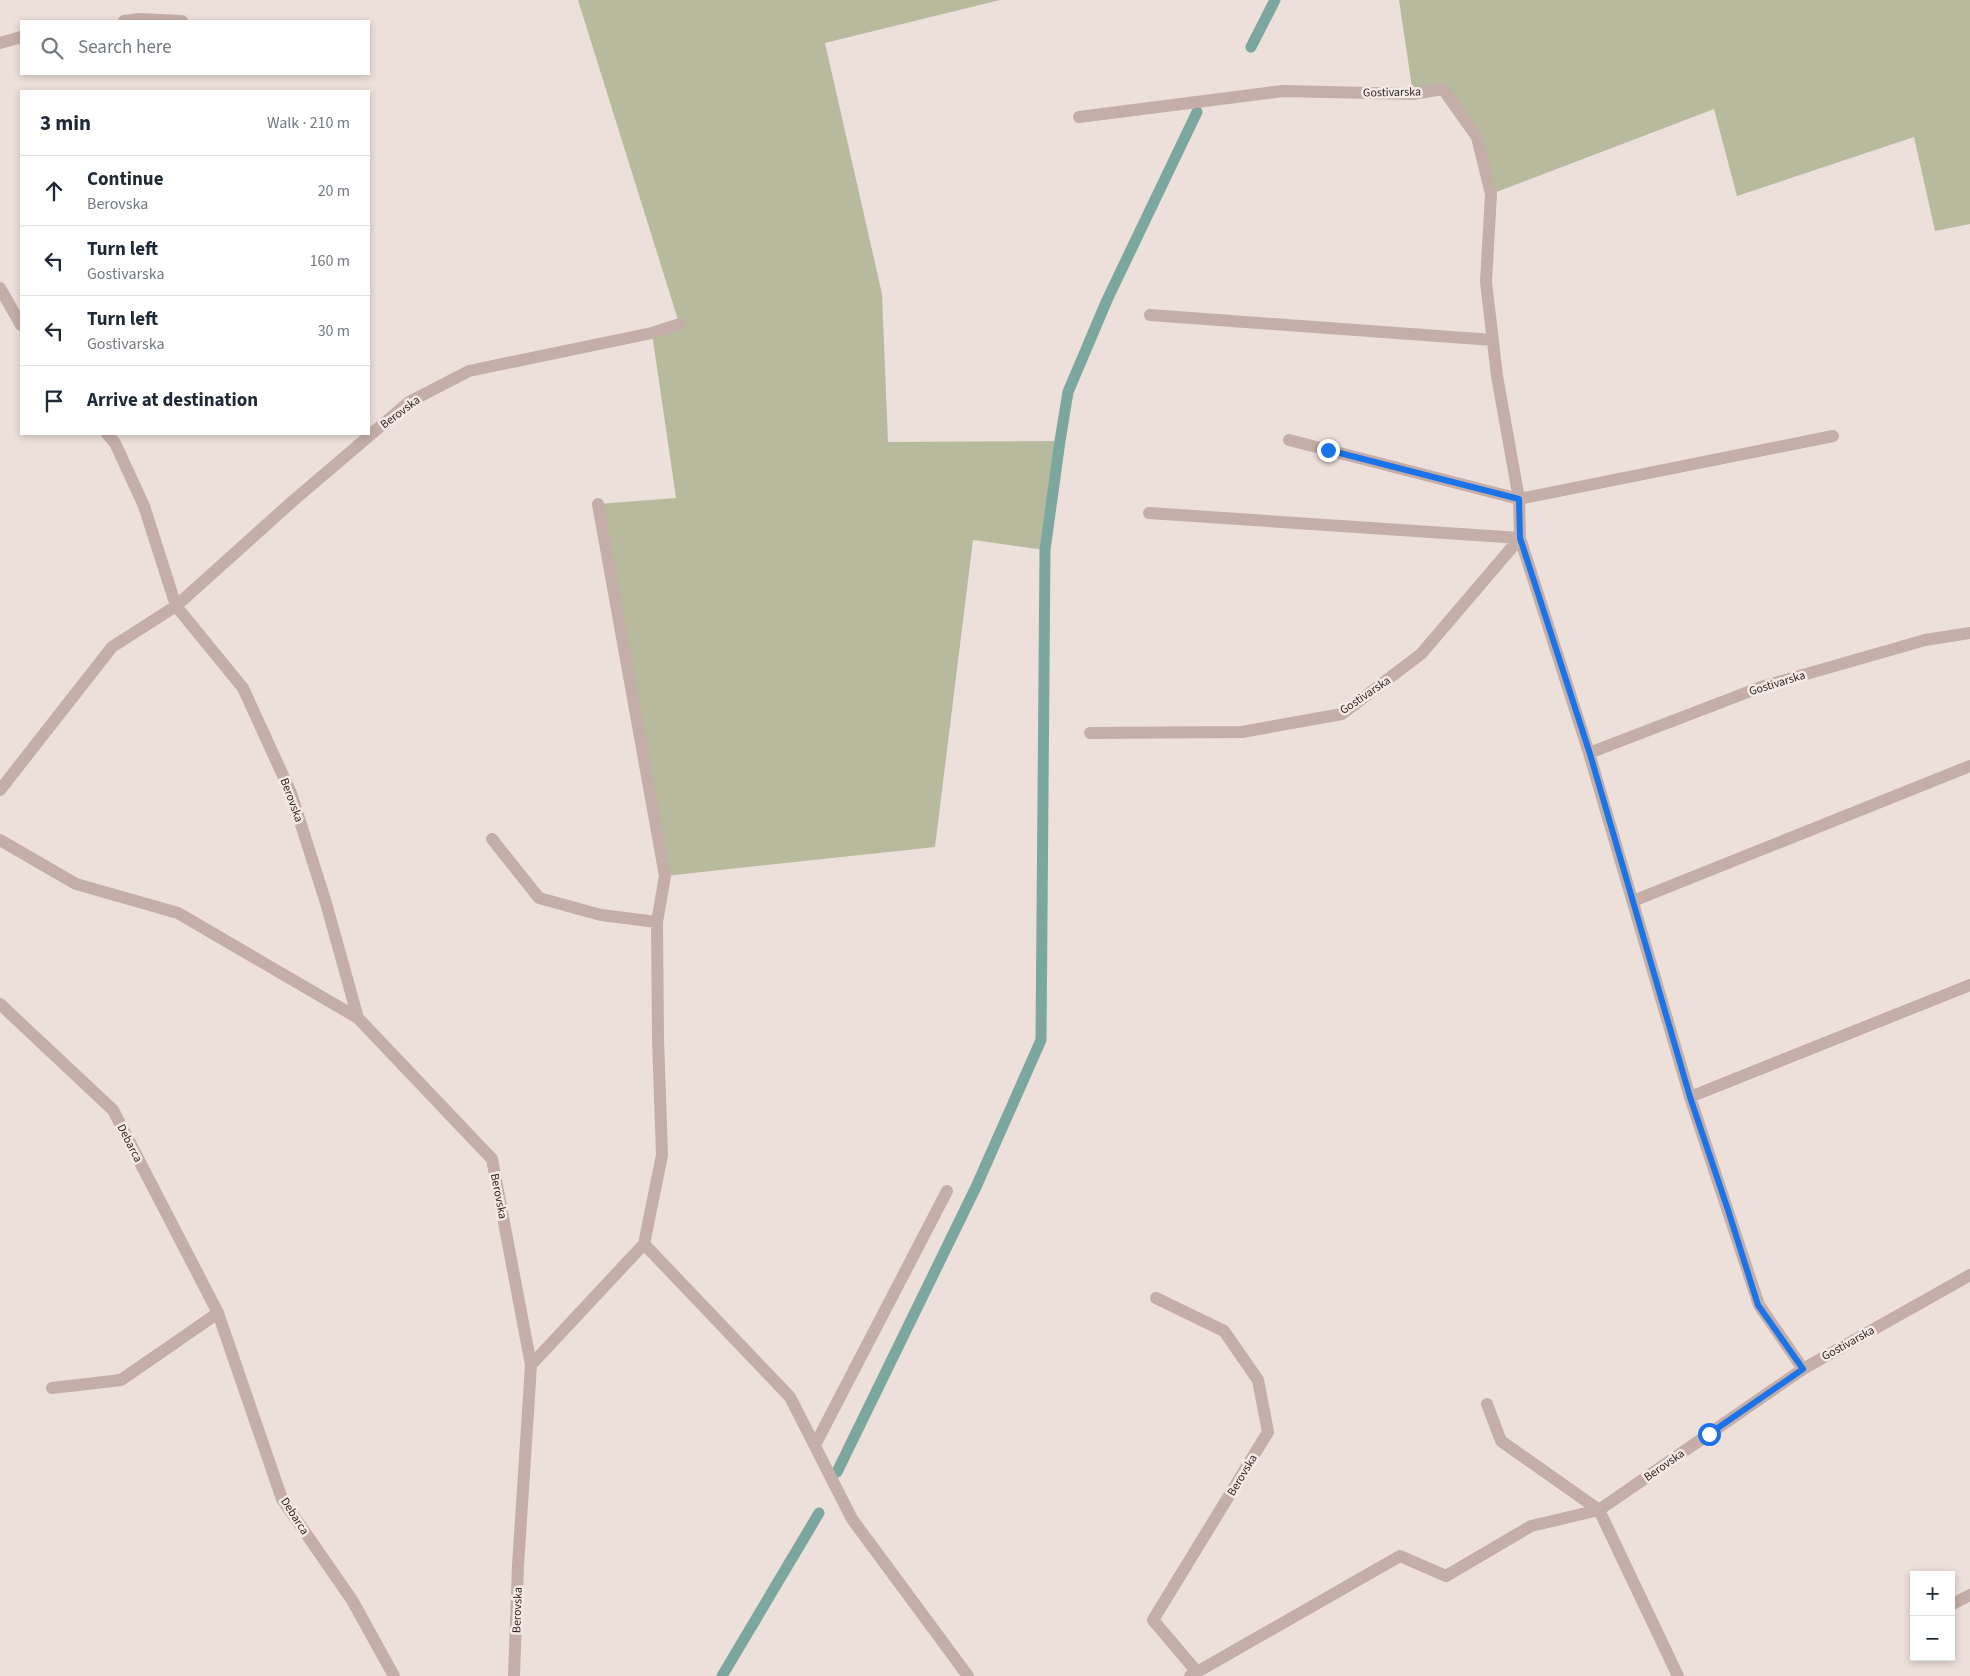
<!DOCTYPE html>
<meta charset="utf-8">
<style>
body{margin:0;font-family:"Source Sans 3",sans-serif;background:#f2f2f3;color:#1f2937}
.controls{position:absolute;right:15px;bottom:15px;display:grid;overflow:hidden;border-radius:0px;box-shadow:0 2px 8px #0003}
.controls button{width:45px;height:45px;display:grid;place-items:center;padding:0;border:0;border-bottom:1px solid #e0e1e3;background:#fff;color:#1f2937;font:25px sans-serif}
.stop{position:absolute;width:15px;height:15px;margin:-11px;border:4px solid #1a73e8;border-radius:50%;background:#fff}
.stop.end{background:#1a73e8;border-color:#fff;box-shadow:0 1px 5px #0008}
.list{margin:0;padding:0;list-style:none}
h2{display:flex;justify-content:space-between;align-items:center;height:65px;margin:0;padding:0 20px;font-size:21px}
h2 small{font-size:16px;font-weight:400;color:#747a83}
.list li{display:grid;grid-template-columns:32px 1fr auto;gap:15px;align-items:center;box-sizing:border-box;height:70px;padding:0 20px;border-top:1px solid #e0e1e3}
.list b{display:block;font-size:19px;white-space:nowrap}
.list p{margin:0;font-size:16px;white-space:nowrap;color:#747a83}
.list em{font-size:16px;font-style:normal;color:#747a83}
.icon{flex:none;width:28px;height:28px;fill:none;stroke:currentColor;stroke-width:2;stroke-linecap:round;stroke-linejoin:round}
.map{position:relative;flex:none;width:1970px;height:1676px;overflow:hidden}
.search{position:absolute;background:#fff;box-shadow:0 2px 8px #0003;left:20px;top:20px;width:350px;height:55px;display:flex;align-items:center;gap:12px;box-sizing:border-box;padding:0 18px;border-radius:0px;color:#747a83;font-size:19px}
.panel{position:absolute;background:#fff;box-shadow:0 2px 8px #0003;left:20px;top:90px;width:350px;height:345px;border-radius:0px}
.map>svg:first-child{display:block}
.green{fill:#b7ba9c}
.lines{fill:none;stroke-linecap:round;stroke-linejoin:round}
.stream{stroke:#7ca79e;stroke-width:11}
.street{stroke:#c4aea7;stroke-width:12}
.route{stroke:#1a73e8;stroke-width:6}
.labels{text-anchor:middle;stroke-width:5;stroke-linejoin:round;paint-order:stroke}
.street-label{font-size:12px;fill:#312727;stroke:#f6eae5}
</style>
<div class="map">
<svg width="1970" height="1676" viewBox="0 0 1970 1676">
<rect width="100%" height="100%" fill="#eddfda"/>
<!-- green -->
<path class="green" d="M578,0H1000L825,43L882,294L888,442L1060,441L1045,550L973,540L935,847L665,876L598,504L676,498L652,333L679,323Z
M1399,0H1970V224L1935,231L1914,137L1737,196L1714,109L1491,194L1477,137L1443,89L1413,94Z"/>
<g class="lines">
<!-- stream -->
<path class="stream" d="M1251,47L1275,0
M837,1472L976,1187L1041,1040L1045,550L1060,441L1068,392L1107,300L1197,112
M722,1676L819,1513"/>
<!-- street -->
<path class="street" d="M124,21L139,19L182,21
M0,43L21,37
M1079,117L1283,91L1413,94L1443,89L1477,137L1491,194L1486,282L1497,376L1519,499L1520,538L1589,753L1690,1097L1759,1305L1803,1369
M0,288L21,325
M1150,315L1493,340
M107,434L115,443L144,506L176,606L243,688L291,793L326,903L358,1018
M1289,440L1519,499L1833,436
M1149,513L1520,538
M1090,733L1242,732L1342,714L1421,654L1520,538
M1589,753L1761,687L1925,640L1970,633
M0,790L112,647L176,606L294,500L409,402L469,371L652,333L680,324
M492,839L539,898L601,915L657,922
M0,840L76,884L178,913L358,1018L492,1159L531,1365L518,1566L514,1676
M1633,901L1970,766
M0,1004L113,1110L218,1313L282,1499L352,1600L394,1676
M1690,1097L1970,985
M644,1244L790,1397L852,1519L968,1676
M1156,1298L1224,1331L1258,1380L1268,1432L1153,1620L1197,1672
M531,1365L644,1244L662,1155L658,1039L657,922L665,876L598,504
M52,1388L121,1380L218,1313
M1487,1404L1501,1441L1599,1510L1678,1676
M815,1445L947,1191
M1951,1605L1970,1595
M1190,1676L1400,1556L1446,1576L1531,1526L1599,1510L1803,1369L1970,1275"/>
</g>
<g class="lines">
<!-- route -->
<path class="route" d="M1328,450L1519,499L1520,538L1590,754L1690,1097L1728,1210L1758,1305L1803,1369L1709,1434"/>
</g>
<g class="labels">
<!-- street labels -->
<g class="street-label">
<text transform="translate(1392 92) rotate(-1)" y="4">Gostivarska</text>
<text transform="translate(400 412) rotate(-37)" y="4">Berovska</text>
<text transform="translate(1777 683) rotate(-17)" y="4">Gostivarska</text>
<text transform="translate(1365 695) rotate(-34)" y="4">Gostivarska</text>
<text transform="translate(292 800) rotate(70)" y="4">Berovska</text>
<text transform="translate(130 1143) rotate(63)" y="4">Debarca</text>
<text transform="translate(499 1196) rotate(79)" y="4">Berovska</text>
<text transform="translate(1848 1343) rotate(-29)" y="4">Gostivarska</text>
<text transform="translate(1664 1465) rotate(-35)" y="4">Berovska</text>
<text transform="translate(1242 1475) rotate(-59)" y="4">Berovska</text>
<text transform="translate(295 1516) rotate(57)" y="4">Debarca</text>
<text transform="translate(517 1610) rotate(-88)" y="4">Berovska</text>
</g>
</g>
</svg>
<div class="controls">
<button>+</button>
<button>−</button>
</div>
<div class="stop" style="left:1709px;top:1434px"></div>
<div class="stop end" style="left:1328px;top:450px"></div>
<div class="search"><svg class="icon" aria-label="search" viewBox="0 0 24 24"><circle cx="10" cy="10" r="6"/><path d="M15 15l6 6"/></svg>Search here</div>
<section class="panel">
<h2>3 min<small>Walk · 210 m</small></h2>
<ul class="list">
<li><svg class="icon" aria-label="ahead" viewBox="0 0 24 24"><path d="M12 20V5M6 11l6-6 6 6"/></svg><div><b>Continue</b><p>Berovska</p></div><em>20 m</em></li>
<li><svg class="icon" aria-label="left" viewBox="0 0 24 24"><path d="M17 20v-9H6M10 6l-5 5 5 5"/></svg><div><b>Turn left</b><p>Gostivarska</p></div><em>160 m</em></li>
<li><svg class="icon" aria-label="left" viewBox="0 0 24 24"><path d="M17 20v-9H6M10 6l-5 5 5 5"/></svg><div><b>Turn left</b><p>Gostivarska</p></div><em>30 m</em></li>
<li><svg class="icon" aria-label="arrive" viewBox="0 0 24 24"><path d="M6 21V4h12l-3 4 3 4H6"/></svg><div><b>Arrive at destination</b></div></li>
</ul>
</section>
</div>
